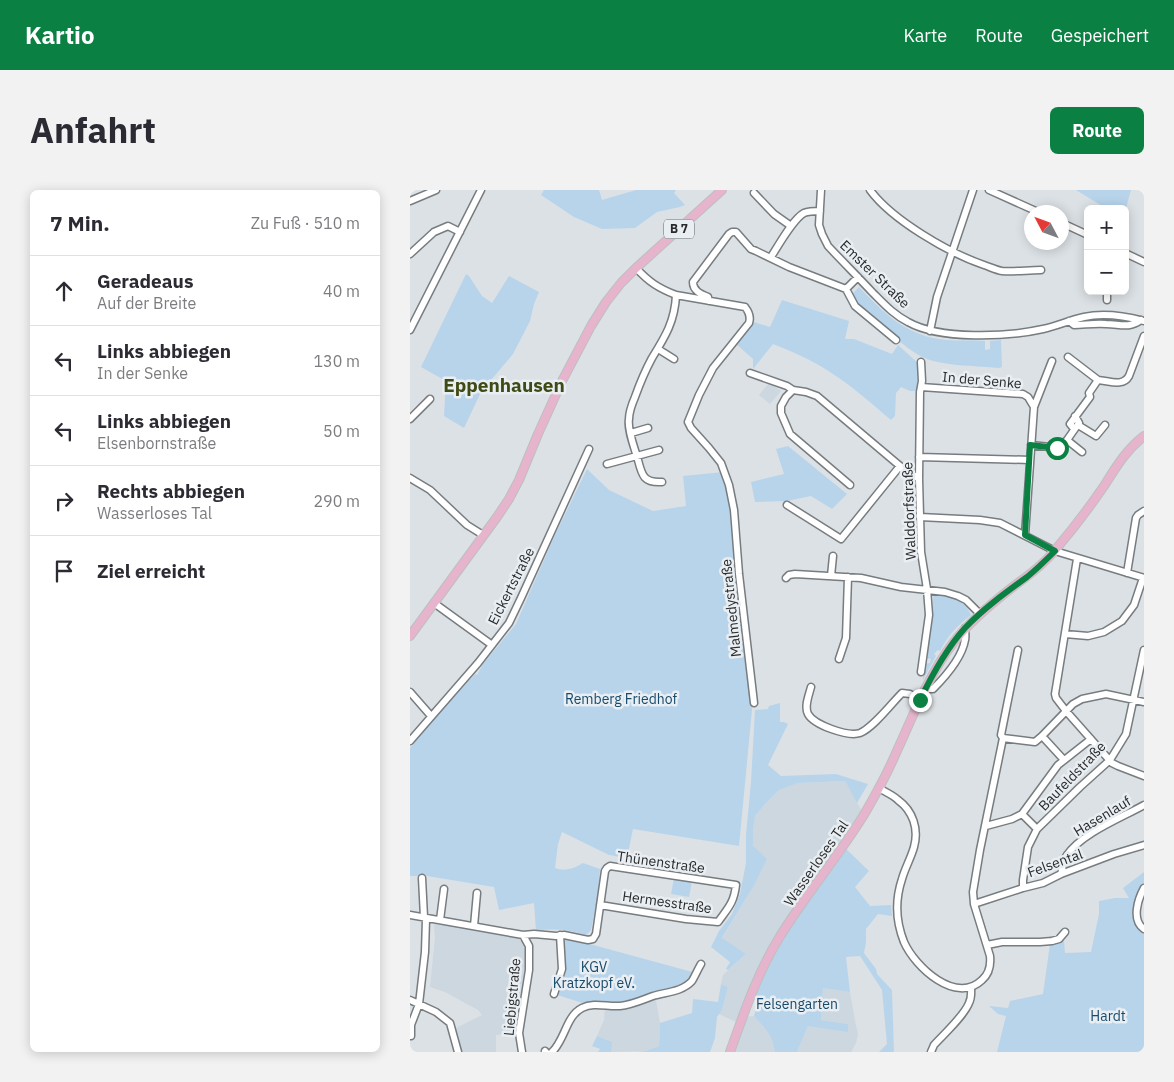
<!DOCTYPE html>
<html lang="de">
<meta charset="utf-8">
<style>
body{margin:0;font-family:"IBM Plex Sans",sans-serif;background:#f2f2f3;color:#2b2b33}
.controls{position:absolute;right:15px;top:15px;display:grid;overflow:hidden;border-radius:8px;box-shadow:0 2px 12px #0003}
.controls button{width:45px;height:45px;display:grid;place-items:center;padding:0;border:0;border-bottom:1px solid #e1e1e2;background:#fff;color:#2b2b33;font:25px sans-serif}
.compass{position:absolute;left:614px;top:15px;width:45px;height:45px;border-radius:50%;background:#fff;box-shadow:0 2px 12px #0003;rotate:311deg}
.stop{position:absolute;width:15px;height:15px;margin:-11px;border:4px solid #0b8043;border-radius:50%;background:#fff}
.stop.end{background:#0b8043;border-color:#fff;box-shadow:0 1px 5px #0008}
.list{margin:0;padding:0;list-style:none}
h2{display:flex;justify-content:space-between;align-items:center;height:65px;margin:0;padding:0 20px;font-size:21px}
h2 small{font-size:16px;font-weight:400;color:#7c7c81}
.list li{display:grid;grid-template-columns:32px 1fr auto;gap:15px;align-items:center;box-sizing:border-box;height:70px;padding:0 20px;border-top:1px solid #e1e1e2}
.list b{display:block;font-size:19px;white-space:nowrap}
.list p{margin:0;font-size:16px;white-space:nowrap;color:#7c7c81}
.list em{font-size:16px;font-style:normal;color:#7c7c81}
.icon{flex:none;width:28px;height:28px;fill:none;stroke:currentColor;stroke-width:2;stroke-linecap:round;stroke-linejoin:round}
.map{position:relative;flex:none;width:734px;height:862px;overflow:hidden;border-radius:8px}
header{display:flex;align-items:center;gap:30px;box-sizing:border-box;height:70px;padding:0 25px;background:#0b8043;color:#fff}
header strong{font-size:24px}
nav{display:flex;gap:28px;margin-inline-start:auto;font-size:18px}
.intro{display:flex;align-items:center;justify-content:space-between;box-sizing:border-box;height:120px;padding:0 30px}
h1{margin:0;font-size:35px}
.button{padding:12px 22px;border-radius:8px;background:#0b8043;color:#fff;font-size:18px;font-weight:700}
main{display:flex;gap:30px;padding:0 30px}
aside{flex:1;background:#fff;border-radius:8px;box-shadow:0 2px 12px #0003}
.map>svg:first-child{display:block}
.built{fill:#ccd7e0}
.green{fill:#b8d4eb}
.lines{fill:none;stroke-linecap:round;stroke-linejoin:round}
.minor-casing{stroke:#777c7f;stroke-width:9}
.major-casing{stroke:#bebfbf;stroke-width:10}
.minor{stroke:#fff;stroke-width:6}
.major{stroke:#e6b4cc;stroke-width:8}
.route{stroke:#0b8043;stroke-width:6}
.labels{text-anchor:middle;stroke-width:5;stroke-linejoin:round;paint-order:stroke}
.shield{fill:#e9eef2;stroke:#626567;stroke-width:1}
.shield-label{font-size:12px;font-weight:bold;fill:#282a2b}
.street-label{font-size:14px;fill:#282a2b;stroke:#e9eef2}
.park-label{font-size:14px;fill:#184a6c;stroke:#e9eef2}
.district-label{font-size:19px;font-weight:bold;fill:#3f4b14;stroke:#e9eef2}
</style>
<header>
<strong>Kartio</strong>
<nav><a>Karte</a><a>Route</a><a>Gespeichert</a></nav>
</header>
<div class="intro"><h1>Anfahrt</h1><a class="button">Route</a></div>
<main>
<aside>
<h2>7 Min.<small>Zu Fuß · 510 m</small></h2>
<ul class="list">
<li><svg class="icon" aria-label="ahead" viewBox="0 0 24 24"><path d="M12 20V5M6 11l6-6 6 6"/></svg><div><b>Geradeaus</b><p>Auf der Breite</p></div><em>40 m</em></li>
<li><svg class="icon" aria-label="left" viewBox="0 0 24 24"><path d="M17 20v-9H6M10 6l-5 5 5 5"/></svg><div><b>Links abbiegen</b><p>In der Senke</p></div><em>130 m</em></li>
<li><svg class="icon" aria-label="left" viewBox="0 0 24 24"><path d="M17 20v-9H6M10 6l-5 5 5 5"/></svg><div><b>Links abbiegen</b><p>Elsenbornstraße</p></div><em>50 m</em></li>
<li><svg class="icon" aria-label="right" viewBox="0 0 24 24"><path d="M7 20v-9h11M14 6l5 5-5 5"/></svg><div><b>Rechts abbiegen</b><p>Wasserloses Tal</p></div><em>290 m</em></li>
<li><svg class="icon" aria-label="arrive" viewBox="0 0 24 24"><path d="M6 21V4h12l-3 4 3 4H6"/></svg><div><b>Ziel erreicht</b></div></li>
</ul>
</aside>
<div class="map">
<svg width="734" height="862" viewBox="0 0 734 862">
<rect width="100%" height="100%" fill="#dce1e5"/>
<!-- built -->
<path class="built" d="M359,193L371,201L360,214L349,205Z
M435,591L454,625L419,675L333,827L344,826L357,840L364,851L365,862H320L330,834L309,824L312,820L318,797L311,794L313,785L336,764L312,749L343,697V640L345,626L355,614L369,600L388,593Z
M24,734L71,739L112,747L115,753L116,766L115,768V777L105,832L104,843L86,845V862H48L42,840L72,825L68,820L35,802L20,797L25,748Z
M413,798L440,802L445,831L448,844L446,853L441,862H387L398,836L438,834L411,830Z
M245,805L250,833L249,856L236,861L201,862V852L187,846L194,830L195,816Z"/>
<!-- green -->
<path class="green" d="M134,0H189L192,10L226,0H266L264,3L275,15L270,17L247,22L225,38L192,39L164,27L131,5Z
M666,0H721L715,22V19H697Z
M56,84L59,86L72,106L82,113L99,86L129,102L124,114L120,131L103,164L71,202L54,238L34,226L36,191L11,177Z
M449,97C475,124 496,146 536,150C549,151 562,150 575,151V160L580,159V151L591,150L592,177L589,178C568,176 536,176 517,169C499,162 482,144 468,132C458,124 447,116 442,104Z
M372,110L439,131L435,149H444L482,164L488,155L508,173L507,201H500L491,197L486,203L485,226L481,230C461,213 442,196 420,182C402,170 383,162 363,154L343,179V169L325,153L344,132L360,137Z
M378,256L437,304L422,319L401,306L377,311L345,312L341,292L374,284L366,259Z
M177,279L199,300L243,321L276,316L273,286L314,282L318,295L328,385L324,405L325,426L334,434L342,520L329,656L223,639L217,668L199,665L152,642L148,654L145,678C155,682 165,678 173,673L190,679L187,710L181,740L176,745C159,740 144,738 126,741L124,713L89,720L84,697L17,686H0V558L17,536L46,505L65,484L67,485L73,474L106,434L144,347Z
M524,403C539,405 555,410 561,425C546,437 539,444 530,461L528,460L524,464L526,466L513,490V474L520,473L521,469L516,468L515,465Z
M370,513V532H374L378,534L358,575L371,586L426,584L458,594L447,613L435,591L388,593L369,600L355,614L345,626L343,640V656L357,669L343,697L312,748L336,764L318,780L316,779L320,772L301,757L309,741L322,724L330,704L336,673V645L341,592L345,520L358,519L359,516Z
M433,656L459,681L445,697L460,716L481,715L482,726L468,724L456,739V752L454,763L466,779L467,784L482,800L484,861L483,862H469L477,854L472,800L450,766L436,767L440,802L413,798L411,830L438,834V842L398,836L387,862H365C363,845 355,838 344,826L348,812L347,809L338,813L348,787Z
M734,682V693L725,714L734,741V862H587L596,826L588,824L579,816L598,818L600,811L633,804L640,754L654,751L655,763L681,762L689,724V711L705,708H719L713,698Z
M264,688L282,691L279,707L261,704Z
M154,747L286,783L275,797L223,813L179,815L144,804L148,794L151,753Z
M311,794L318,797L312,820L307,827L305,848L300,862H226L236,861L249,856L250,833L282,823L283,809L308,812Z
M187,846L202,852L201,862H188L190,859L182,856Z"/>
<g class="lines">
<!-- minor casing -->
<g class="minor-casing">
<path id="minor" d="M411,0L409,35L412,44L418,56C433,72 448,87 463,103C474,114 484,125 498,132C530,150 597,147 633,139C647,136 660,130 674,127C693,123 715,126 734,131
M460,0C482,30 539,63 574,75C580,77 586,80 592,81C605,82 618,80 631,80
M579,0L628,22
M344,3L364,24L381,36
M0,11L26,0
M652,33L678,45
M715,63L734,72
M0,64L24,42L38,36L50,42
M361,67C368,56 383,29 394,23C399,21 405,21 410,21
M226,78C239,92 248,98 266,105L335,117C339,122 341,127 339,133L303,178L289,205L278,232L281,238L299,258L311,273L319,295L324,320L329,384L344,513
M436,99L448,87
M697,101V110
M299,111L298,107C291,104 283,101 283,92L319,44L322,42H326L341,59L346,61L379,77L436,99L445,116L486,150
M659,131L664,135C674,135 685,133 696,134C710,134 718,139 731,130
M0,140L71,0
M520,141L527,107L563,0
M248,159L264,169
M658,167L688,190
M340,183L377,196L383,200L396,202L407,206L490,276L509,289
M511,197L613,204L618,207L624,217L615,345
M383,200L376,207L371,216V223L380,244L440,295
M624,217L642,171
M0,229L20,209
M668,235L686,246L695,235
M664,239L660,234L680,207L679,203L688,190C700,191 713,197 719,186L734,146
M221,243L238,238
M657,250L672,262
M621,255L649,258L657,250L669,233L665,226
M509,267L620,270
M197,274L249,260
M0,288L20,300L57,335L73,345
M252,292C234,293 232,286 228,270C225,259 217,240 219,229C219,221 222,214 225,207C230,193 235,181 242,168C255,147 265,131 266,105
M377,315L431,349L490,276
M510,327L570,330L590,333L645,361L734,388
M667,369L645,504L646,508L656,521L702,573L708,576L734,586
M717,383L726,328L728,325L734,321
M421,386L423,366
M376,388L379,385L385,384L451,388L491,397L535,402L548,406L556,410L570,424
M24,413L82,455
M655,444L678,446L694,442L712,431L724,415L733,388
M429,469L436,448L438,387
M511,482L519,425L517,399L511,362L509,289L510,202L512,191L511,172
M401,497C399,505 394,516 398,524C404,535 438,547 450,543C463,538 482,513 492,503L500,504L510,510
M515,499H523C535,487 552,467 555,450C556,447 555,442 555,438
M0,502L21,526
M632,546L654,570
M593,548L625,552L632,546L663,514L672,509L696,504L734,512
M0,551L68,473L99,433L111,408L179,259
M469,598C475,602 483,605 488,610C503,621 509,639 504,657C501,668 495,678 492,689C485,710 486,732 494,752C505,777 546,815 572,790C579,784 581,776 580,766L564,714L563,702L570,660L593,548L591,545L608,460
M612,624L627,639
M576,636L602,629L612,624L648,575L681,549
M651,684C653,677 653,671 657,665C672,643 711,628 734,615
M12,688L14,727
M613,698V690L618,657L627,639L670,597L700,570L716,544L734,460
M734,698C728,709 721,730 734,739
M564,714L613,698L633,693L651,684L704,664L734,655
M0,725L113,745L124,744L146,746L154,745L178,750L183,749L186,744L195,681L197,678L200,676L326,695C324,713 318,718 308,732L276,729L190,715
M30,730L34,699
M64,736L67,703
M577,755L592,752H630L642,751L649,749L655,742
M144,804L152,779L150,745
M0,810L26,822L40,833L48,862
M1,846V835L9,814L15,762L16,729
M135,861L136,862
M112,862L109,843L119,780V756L113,745
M142,862C155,850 156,826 172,818C184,812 197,817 210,816C221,815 232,810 243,806C256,802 272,802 282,791C285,786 288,779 291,774
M521,862L524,855C534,844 554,826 559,813C562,807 561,802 561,797"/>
</g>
<!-- major casing -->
<g class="major-casing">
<path id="major" d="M0,446L87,327L99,309L109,290L128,244L152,191L181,136L196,112L211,93L226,78L312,0
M320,862C334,823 347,784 369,748C395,705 429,666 455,623C466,604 477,584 486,563C503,526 518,486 543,453C560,431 582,413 604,396C619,385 634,374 646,359C663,339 679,318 694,296C706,277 716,260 734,246"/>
</g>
<!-- minor -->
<use href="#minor" class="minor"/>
<!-- major -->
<use href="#major" class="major"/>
</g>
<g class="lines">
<!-- route -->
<path class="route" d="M510,510C522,485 536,459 555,438C573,419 595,403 617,387C627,379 636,370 645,361L615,345L620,255L647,258"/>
</g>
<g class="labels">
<!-- shield labels -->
<rect class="shield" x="254" y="29.5" width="30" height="19" rx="4"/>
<g class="shield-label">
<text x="269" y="43">B 7</text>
</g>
<!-- street labels -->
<g class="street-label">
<text transform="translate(465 84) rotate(44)" y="5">Emster Straße</text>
<text transform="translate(572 190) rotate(5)" y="5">In der Senke</text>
<text transform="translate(499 321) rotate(-92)" y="5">Walddorfstraße</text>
<text transform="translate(101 396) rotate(-63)" y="5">Eickertstraße</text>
<text transform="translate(321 418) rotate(-96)" y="5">Malmedystraße</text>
<text transform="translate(662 586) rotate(-46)" y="5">Baufeldstraße</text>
<text transform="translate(692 626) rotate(-31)" y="5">Hasenlauf</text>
<text transform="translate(251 672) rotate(8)" y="5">Thünenstraße</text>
<text transform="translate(406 673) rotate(-55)" y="5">Wasserloses Tal</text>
<text transform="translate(645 673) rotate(-20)" y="5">Felsental</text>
<text transform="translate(257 712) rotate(8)" y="5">Hermesstraße</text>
<text transform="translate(102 807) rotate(-85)" y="5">Liebigstraße</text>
</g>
<!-- park labels -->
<g class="park-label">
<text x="211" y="514">Remberg Friedhof</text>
<text x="184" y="782">KGV<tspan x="184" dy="16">Kratzkopf eV.</tspan></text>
<text x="387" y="819">Felsengarten</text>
<text x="698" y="831">Hardt</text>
</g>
<!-- district labels -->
<g class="district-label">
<text x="94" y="202">Eppenhausen</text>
</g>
</g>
</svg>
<div class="controls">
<button>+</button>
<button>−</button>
</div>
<svg class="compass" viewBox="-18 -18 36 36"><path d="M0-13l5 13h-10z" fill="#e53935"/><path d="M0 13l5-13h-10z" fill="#7c7c81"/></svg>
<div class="stop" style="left:647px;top:258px"></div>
<div class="stop end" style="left:510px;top:510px"></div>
</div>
</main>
